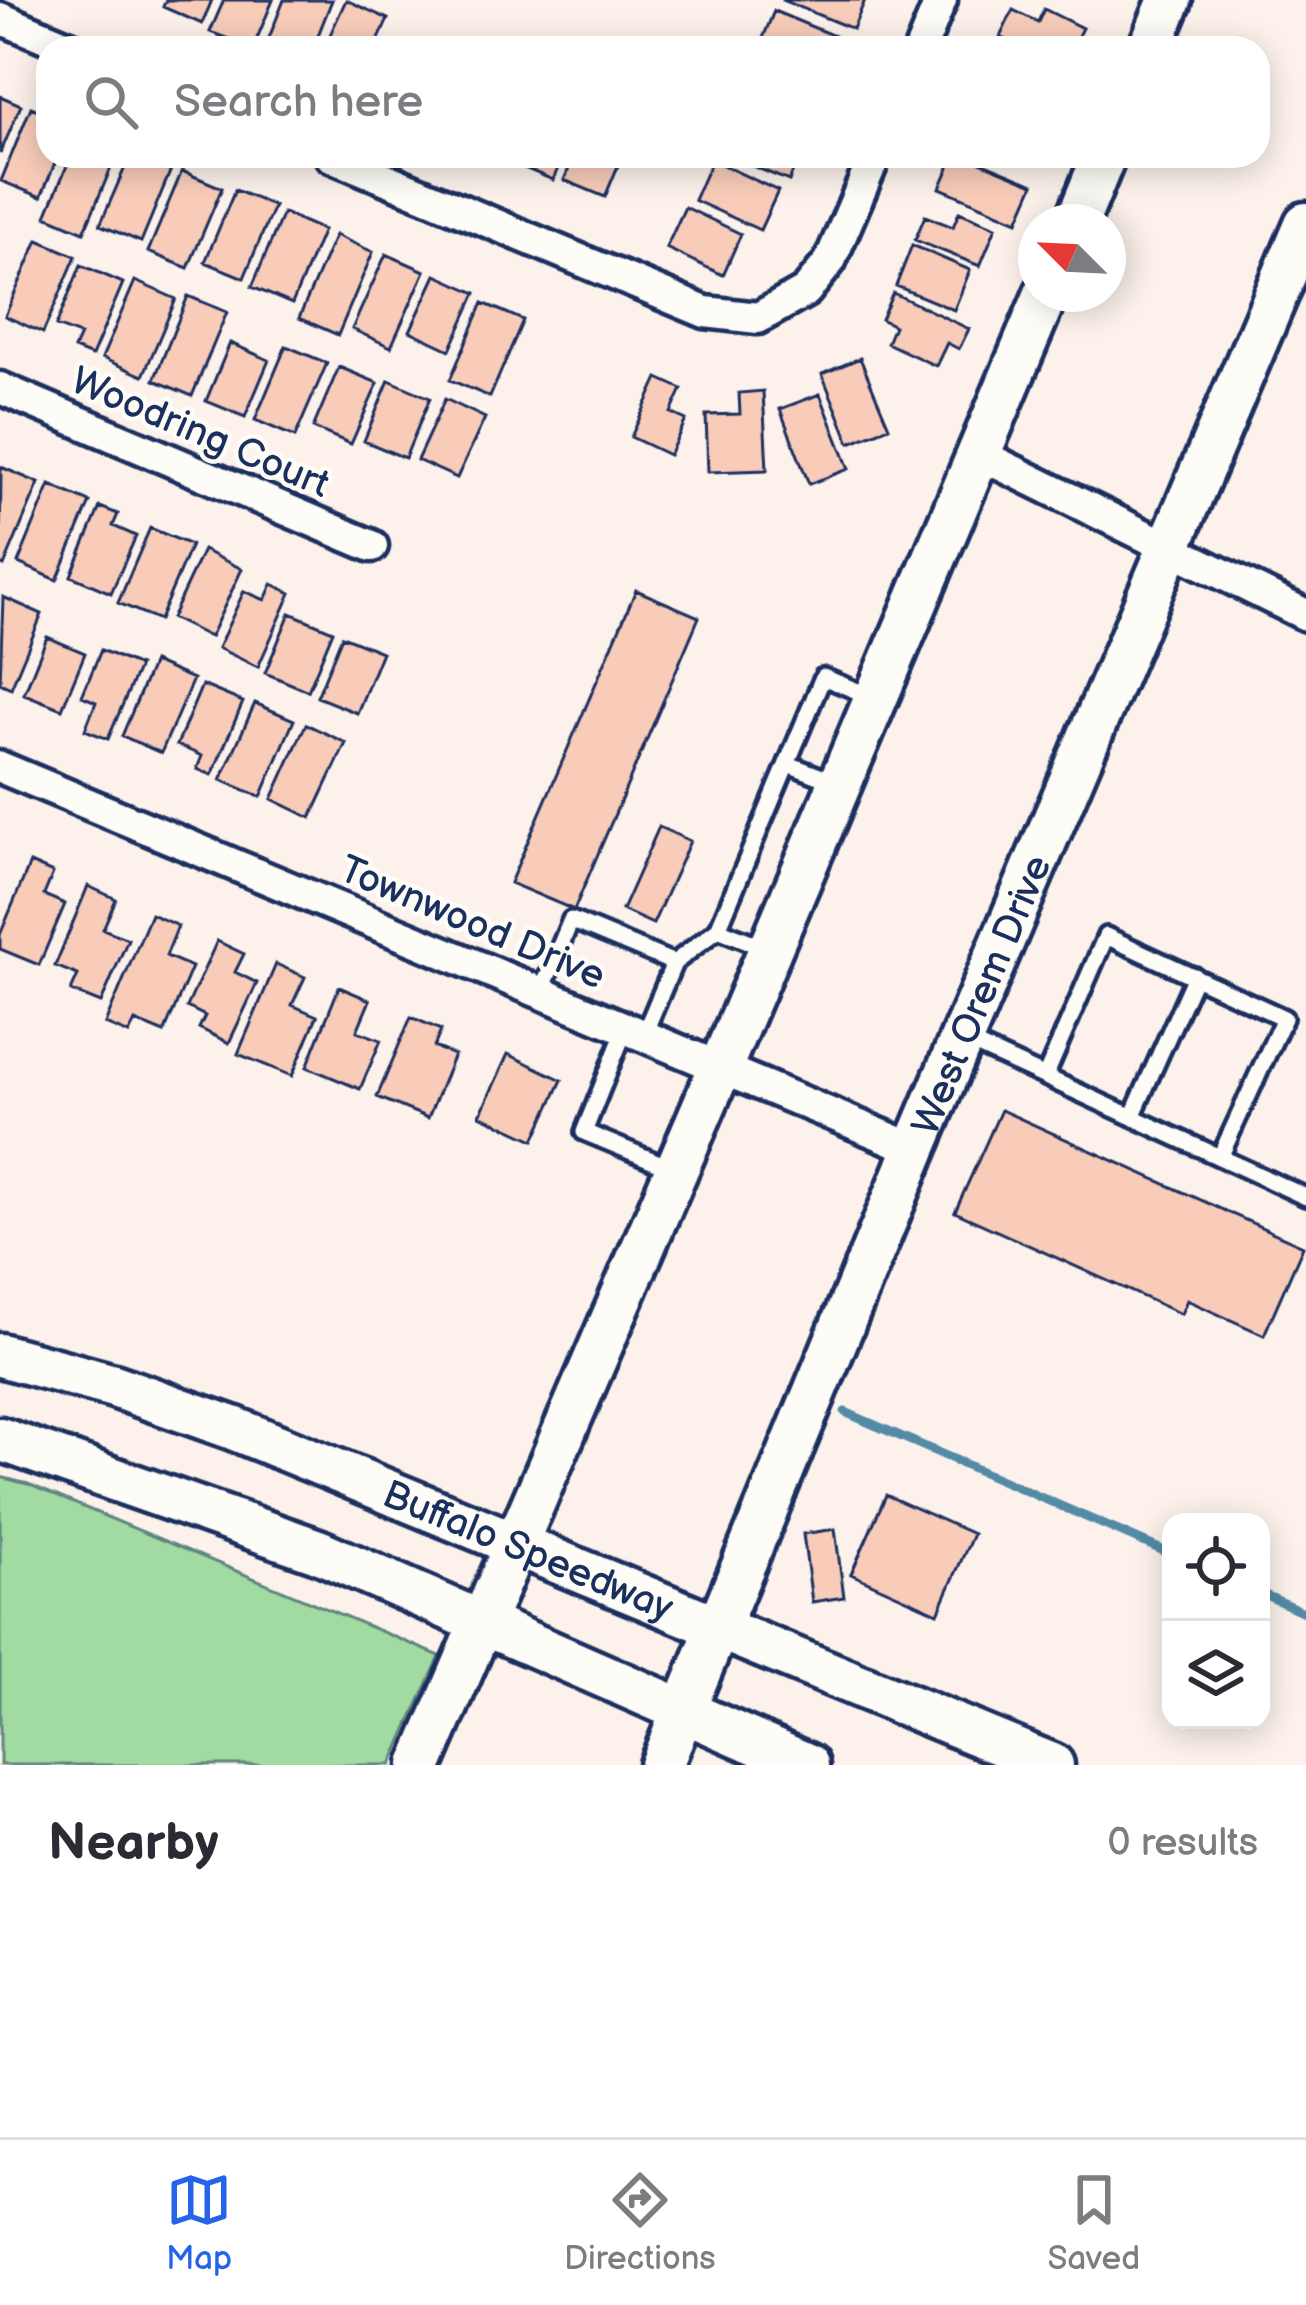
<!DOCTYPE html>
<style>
body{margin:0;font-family:"Balsamiq Sans",sans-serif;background:#f2f2f3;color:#2b2b33}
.controls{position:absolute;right:36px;bottom:36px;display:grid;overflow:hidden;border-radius:24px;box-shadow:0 6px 30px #0003}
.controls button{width:108px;height:108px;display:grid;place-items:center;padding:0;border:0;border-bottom:3px solid #e1e1e2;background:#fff;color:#2b2b33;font:60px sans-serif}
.compass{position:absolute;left:1018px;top:204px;width:108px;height:108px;border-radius:50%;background:#fff;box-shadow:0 6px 30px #0003;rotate:294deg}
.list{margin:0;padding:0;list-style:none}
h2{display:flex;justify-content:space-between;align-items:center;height:156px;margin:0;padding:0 48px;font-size:51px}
h2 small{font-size:39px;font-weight:400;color:#7c7c81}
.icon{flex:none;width:66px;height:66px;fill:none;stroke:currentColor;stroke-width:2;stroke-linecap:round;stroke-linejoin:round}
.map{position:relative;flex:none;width:1306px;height:1765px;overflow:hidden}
.search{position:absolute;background:#fff;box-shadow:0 6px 30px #0003;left:36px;right:36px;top:36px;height:132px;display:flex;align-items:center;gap:30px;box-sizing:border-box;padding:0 42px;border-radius:36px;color:#7c7c81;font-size:45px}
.sheet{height:372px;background:#fff}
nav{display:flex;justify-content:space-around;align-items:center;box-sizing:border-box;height:168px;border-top:3px solid #e1e1e2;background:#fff;font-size:33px;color:#7c7c81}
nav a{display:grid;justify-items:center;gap:6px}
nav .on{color:#2563eb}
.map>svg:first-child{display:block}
.green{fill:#a1dba1;stroke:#5e8580;stroke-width:3}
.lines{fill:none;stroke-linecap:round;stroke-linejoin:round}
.stream{stroke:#538aa6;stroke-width:9}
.building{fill:#f8ccb9;stroke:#1b2f5e;stroke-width:3}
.lane-casing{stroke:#1b2f5e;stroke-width:24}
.street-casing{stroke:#1b2f5e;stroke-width:39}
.secondary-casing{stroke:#1b2f5e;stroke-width:51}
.lane{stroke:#fdfcf7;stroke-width:15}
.street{stroke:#fdfcf7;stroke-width:30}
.secondary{stroke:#fdfcf7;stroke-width:42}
.labels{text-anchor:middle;stroke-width:9;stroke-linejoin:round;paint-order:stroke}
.street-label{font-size:39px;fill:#1b2f5e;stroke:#fdfcf7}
</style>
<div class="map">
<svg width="1306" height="1765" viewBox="0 0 1306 1765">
<rect width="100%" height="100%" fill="#fcf2eb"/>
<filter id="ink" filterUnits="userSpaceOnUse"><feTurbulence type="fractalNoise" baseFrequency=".00833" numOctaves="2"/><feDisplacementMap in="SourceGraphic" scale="24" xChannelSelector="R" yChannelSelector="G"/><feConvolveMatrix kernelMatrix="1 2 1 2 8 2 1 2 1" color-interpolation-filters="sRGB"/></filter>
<g filter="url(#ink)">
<!-- green -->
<path class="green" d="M0,1477L28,1484L440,1656L391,1765H0Z"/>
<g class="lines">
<!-- stream -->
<path class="stream" d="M845,1412L1171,1554
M1261,1593L1306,1613"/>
</g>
<!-- building -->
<path class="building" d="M166,0H212L202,24L163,7Z
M224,0H273L253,48L210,32Z
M284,0H332L313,48H265Z
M346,0L388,19L375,48H324Z
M782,0H865L853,29Z
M1044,9L1082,28L1072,48H1022L1000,37L1013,10L1038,22Z
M774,11L844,40L840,48H759Z
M0,96L21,105L0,154Z
M31,107L48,114V156H58L41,197L1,181Z
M71,156H116L84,232L46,216Z
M130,156H147L172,167L141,242L100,225Z
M514,156H563L553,180L512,163Z
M574,156H622L605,197L564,180Z
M728,156H799L789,181Z
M954,156H966L1034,184L1018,221L940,188Z
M712,160L778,191L760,230L694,200Z
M182,171L222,188L188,268L148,252Z
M235,190L274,206L244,278L205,262Z
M685,207L741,234L723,275L666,248Z
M959,212L996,227L980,266L915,240L925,216L953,227Z
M283,213L323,230L292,304L252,287Z
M335,235L373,252L338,335L299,318Z
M38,240L76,256L43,333L5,316Z
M912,245L970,270L954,310L896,286Z
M386,254L425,271L391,347L352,329Z
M81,265L123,283L92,356L74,349L80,335L56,326Z
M436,275L476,293L450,350L410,331Z
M135,281L176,299L143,376L102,358Z
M893,293L969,329L959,349L947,343L936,366L887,343L894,326L881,319Z
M188,296L227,312L192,396L154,380Z
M483,303L523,320L490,397L450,380Z
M230,343L269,360L245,417L206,401Z
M286,346L327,363L295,437L255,420Z
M860,358L889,427L850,443L822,374Z
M339,367L378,383L351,444L313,428Z
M658,378L682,389L671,413L686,420L669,455L631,437Z
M389,380L430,398L405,458L364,441Z
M763,391L767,470L708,472L706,415L740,414L739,393Z
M820,394L849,469L809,484L780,409Z
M445,399L485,418L457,478L417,460Z
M1,467L39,483L4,566L0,564Z
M50,485L90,502L57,580L18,563Z
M100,507L118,514L113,526L136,536L111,593L71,576Z
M150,528L191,545L159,620L118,603Z
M203,550L242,569L210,637L171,618Z
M272,584L291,593L258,667L218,648L244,591L265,600Z
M636,590L699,617L574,910L510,883Z
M3,597L42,614L11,688L0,683Z
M290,613L333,631L308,691L265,673Z
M342,636L382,652L357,713L317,697Z
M47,637L85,653L62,709L24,694Z
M101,650L139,666L108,739L85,730L96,702L82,696Z
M153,662L193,679L161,753L122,736Z
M202,685L243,702L212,775L197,769L202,756L177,745Z
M255,703L294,720L261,797L221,780Z
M306,724L346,743L311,818L272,799Z
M659,827L690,841L653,924L622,910Z
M30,863L53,873L44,895L65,904L39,965L0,949V935Z
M88,886L116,899L103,929L128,939L101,1003L71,991L78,975L55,966Z
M151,914L178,926L166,956L192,967L164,1033L135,1021L129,1034L105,1024Z
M217,941L244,954L235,972L257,983L229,1043L199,1028L205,1016L187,1007Z
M276,964L305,977L292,1005L317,1016L292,1076L238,1054Z
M339,987L370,1000L357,1031L381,1040L360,1089L307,1067Z
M411,1017L441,1030L434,1047L454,1055L428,1118L377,1097Z
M508,1054L562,1080L534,1140L480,1115Z
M1001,1110L1303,1246L1264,1335L1187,1300L1181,1314L955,1212Z
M886,1495L973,1534L938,1613L851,1574Z
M835,1529L844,1597L812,1602L803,1534Z"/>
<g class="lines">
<!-- lane casing -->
<g class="lane-casing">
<path id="lane" d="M788,764L835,782
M718,929L766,948
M674,963L718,929L823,677L872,697
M541,992L571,920L674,963L644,1034
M626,1027L584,1132L676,1170
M965,1040L1306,1197
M1045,1077L1106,936L1284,1018L1220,1157
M1132,1117L1195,976"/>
</g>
<!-- street casing -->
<g class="street-casing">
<path id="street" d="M0,18L72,48
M921,48L941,0
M331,156L705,312L758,318L806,291L830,261L875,156
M0,388L372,546
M979,454L1306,615
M0,767L915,1149"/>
</g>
<!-- secondary casing -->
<g class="secondary-casing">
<g id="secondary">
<path d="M1150,48L1170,0"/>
<path d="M1077,222L1104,156"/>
<path id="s1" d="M0,1355L114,1386L233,1428L1052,1765"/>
<path d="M0,1439L318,1551L807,1765"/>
<path d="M421,1765L721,1066L1046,294"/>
<path id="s2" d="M661,1765L915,1149L1306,224"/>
</g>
</g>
<!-- lane -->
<use href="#lane" class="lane"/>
<!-- street -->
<use href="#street" class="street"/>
<!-- secondary -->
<use href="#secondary" class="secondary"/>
</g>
</g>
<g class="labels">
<!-- street labels -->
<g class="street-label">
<text transform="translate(201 431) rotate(23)" y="14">Woodring Court</text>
<text transform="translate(473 921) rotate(23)" y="14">Townwood Drive</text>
<text dy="14" stroke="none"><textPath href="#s2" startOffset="834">West Orem Drive</textPath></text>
<text dy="14" stroke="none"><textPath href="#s1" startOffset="564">Buffalo Speedway</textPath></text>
</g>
</g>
</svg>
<div class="controls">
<button><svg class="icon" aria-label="locate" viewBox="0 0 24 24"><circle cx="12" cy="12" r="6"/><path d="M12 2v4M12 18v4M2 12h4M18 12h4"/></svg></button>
<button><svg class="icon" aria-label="layers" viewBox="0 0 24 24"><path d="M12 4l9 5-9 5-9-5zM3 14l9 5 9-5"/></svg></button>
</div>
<svg class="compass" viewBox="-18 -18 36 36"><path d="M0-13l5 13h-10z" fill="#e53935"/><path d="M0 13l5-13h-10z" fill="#7c7c81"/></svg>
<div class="search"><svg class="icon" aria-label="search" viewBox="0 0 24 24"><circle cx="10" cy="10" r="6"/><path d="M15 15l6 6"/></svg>Search here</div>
</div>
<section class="sheet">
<h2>Nearby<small>0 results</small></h2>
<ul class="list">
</ul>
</section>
<nav>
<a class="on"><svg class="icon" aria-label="map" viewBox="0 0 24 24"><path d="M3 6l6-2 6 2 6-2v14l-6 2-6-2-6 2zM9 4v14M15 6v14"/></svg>Map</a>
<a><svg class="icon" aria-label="directions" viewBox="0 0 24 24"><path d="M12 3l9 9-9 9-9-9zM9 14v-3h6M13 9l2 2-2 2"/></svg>Directions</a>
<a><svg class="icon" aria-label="saved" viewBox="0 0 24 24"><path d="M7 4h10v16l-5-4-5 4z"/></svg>Saved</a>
</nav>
